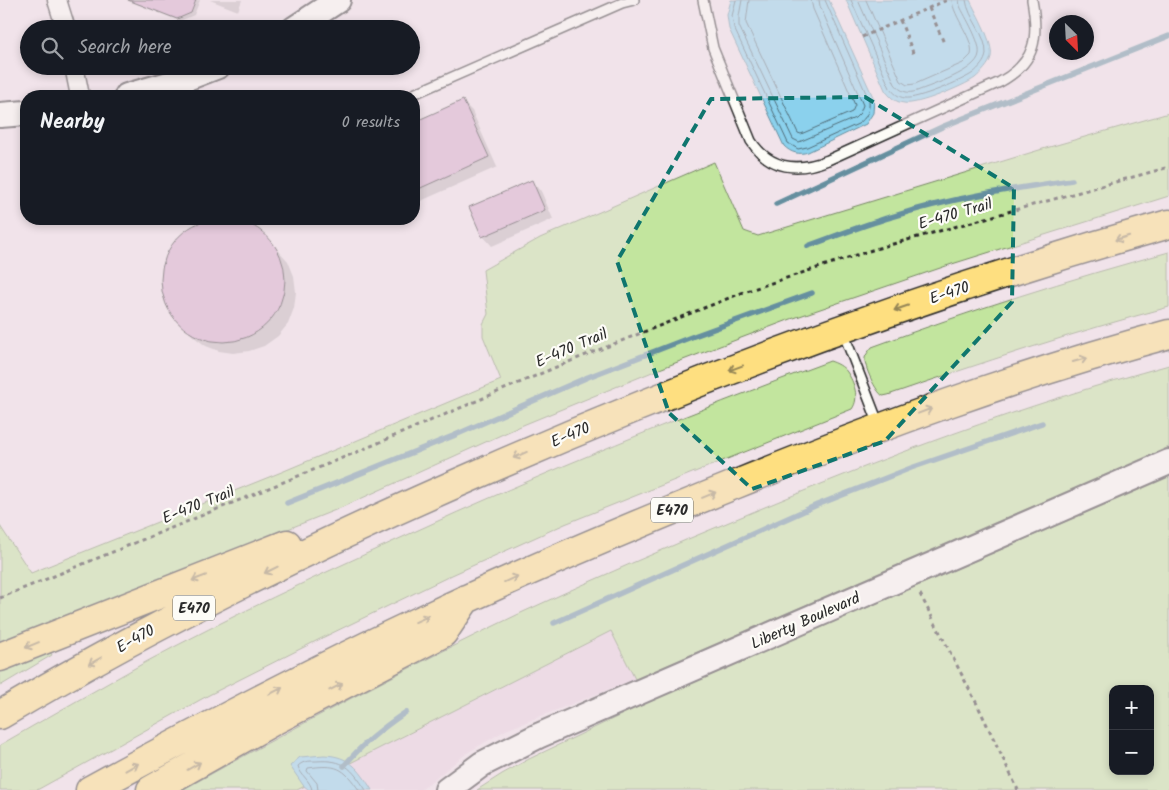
<!DOCTYPE html>
<meta charset="utf-8">
<style>
body{margin:0;font-family:Kalam,sans-serif;background:#20242c;color:#f1f3f6}
.controls{position:absolute;right:15px;bottom:15px;display:grid;overflow:hidden;border-radius:10px;box-shadow:0 2px 8px #0003}
.controls button{width:45px;height:45px;display:grid;place-items:center;padding:0;border:0;border-bottom:1px solid #363941;background:#171b24;color:#f1f3f6;font:25px sans-serif}
.compass{position:absolute;left:1049px;top:15px;width:45px;height:45px;border-radius:50%;background:#171b24;box-shadow:0 2px 8px #0003;rotate:156deg}
.list{margin:0;padding:0;list-style:none}
h2{display:flex;justify-content:space-between;align-items:center;height:65px;margin:0;padding:0 20px;font-size:21px}
h2 small{font-size:16px;font-weight:400;color:#9ea1a6}
.icon{flex:none;width:28px;height:28px;fill:none;stroke:currentColor;stroke-width:2;stroke-linecap:round;stroke-linejoin:round}
.map{position:relative;flex:none;width:1169px;height:790px;overflow:hidden}
.search{position:absolute;background:#171b24;box-shadow:0 2px 8px #0003;left:20px;top:20px;width:400px;height:55px;display:flex;align-items:center;gap:12px;box-sizing:border-box;padding:0 18px;border-radius:28px;color:#9ea1a6;font-size:19px}
.panel{position:absolute;background:#171b24;box-shadow:0 2px 8px #0003;left:20px;top:90px;width:400px;height:135px;border-radius:20px}
.map>svg:first-child{display:block}
.built{fill:#e9d1e1}
.green{fill:#c2e59e;stroke:#768864;fill-rule:evenodd}
.water{fill:#8bd1ed;stroke:#658f9f}
.shadow{fill:#0003}
.lines{fill:none;stroke-linecap:round;stroke-linejoin:round}
.shore{stroke:#516d79;stroke-width:1}
.stream{stroke:#658f9f;stroke-width:5.5}
.building{fill:#d5a8cb;stroke:#2b2b2b}
.lane-casing{stroke:#2b2b2b;stroke-width:12}
.street-casing{stroke:#2b2b2b;stroke-width:21}
.secondary-casing{stroke:#2b2b2b;stroke-width:28}
.highway-casing{stroke:#2b2b2b;stroke-width:31}
.path{stroke:#2b2b2b;stroke-width:3;stroke-dasharray:4 4;stroke-linecap:butt}
.lane{stroke:#fdfcf7;stroke-width:9}
.street{stroke:#fdfcf7;stroke-width:18}
.secondary{stroke:#fdfcf7;stroke-width:24}
.highway{stroke:#fedf80;stroke-width:28}
.oneway{stroke:#948556}
.marked{fill:none;stroke:#0f766e;stroke-width:4;stroke-dasharray:10 6;stroke-linejoin:round}
.labels{text-anchor:middle;stroke-width:4.5;stroke-linejoin:round;paint-order:stroke}
.shield{fill:#fdfcf7;stroke:#6a6a68;stroke-width:1}
.shield-label{font-size:15px;font-weight:bold;fill:#2b2b2b}
.street-label{font-size:16px;fill:#2b2b2b;stroke:#fdfcf7}
</style>
<div class="map">
<svg width="1169" height="790" viewBox="0 0 1169 790">
<rect width="100%" height="100%" fill="#f1e3ea"/>
<filter id="ink" filterUnits="userSpaceOnUse"><feTurbulence type="fractalNoise" baseFrequency=".02" numOctaves="2"/><feDisplacementMap in="SourceGraphic" scale="10" xChannelSelector="R" yChannelSelector="G"/><feConvolveMatrix kernelMatrix="1 2 1 2 8 2 1 2 1" color-interpolation-filters="sRGB"/></filter>
<g filter="url(#ink)">
<!-- built -->
<path class="built" d="M611,631L635,679L506,730L467,753L421,790H297Z"/>
<!-- green -->
<path class="green" d="M1169,113V196L952,264L791,319L662,368L523,425L338,509L0,644V526L31,573L284,471L501,380L483,336V324L488,314L483,270L540,238L714,162L744,231L758,236L1046,148Z
M1169,252V307C1074,332 981,363 888,395L883,396C876,392 864,367 865,358C866,354 869,351 872,347C969,311 1069,279 1169,252Z
M830,361C836,363 843,366 847,372C854,382 860,398 852,409L565,524L452,575L324,637L209,695L37,790H0V745C48,717 96,690 144,663C229,617 317,576 405,536C544,472 686,414 830,361Z
M1169,365V447L635,679L611,631L297,790H182C294,728 407,667 523,612C594,579 668,547 741,517C881,458 1023,405 1169,365Z
M1169,477V790H477L502,774L529,759L644,704ZM1113,689H1150V771H1113Z
M49,649L52,655L0,686V668Z"/>
<!-- water -->
<path class="water" d="M731,0H829L874,99L873,113L866,124L808,152C799,155 791,153 784,146L729,29L727,15Z
M846,0H970C976,13 994,43 991,57C989,65 981,73 975,78C964,86 916,106 904,103C895,102 890,97 885,90Z
M324,755C350,756 359,769 372,790H309L303,785L290,766L300,757Z"/>
<!-- shadow -->
<path class="shadow" d="M126,0H200L194,15L180,21Z
M210,0H242L238,11Z
M463,102L472,111L497,167L414,204V124Z
M532,182L541,191L553,219L492,246L483,236Z
M220,219L237,220L252,226L265,236L288,261L294,276L296,292L294,308L288,324L278,336L264,346L249,351L233,353L219,351L206,346L194,337L172,314L166,302L162,288V274L165,260L171,247L180,236L191,228L204,222Z"/>
<g class="lines">
<!-- shore -->
<path class="shore" d="M736,0L732,16L734,28L788,143L798,149L807,147L858,124C867,118 870,110 869,100L825,0
M742,0L739,16V26L793,139L799,142L855,118L860,113L863,105L820,6L819,0
M749,0L746,23L798,133L801,134L852,112L855,105L813,9L811,0
M851,0L890,88C894,93 898,97 905,98C916,100 964,80 973,73C979,68 985,62 986,54C987,35 968,18 966,0
M858,0L895,84C901,92 908,94 917,91C932,85 977,71 979,54C981,42 965,17 960,6L959,0
M866,0L901,81L907,85L915,84L963,63L971,55C975,40 953,17 952,0
M312,790C311,781 300,775 298,766C303,761 309,761 316,761C345,759 351,768 366,790
M318,790L317,783L307,771L308,768C337,764 343,767 359,790"/>
<!-- stream -->
<path class="stream" d="M776,204L944,126L1169,36
M808,246C836,236 863,225 891,217C950,198 1011,189 1072,180
M287,503L453,436L588,377L694,336L812,293
M554,623L817,505L911,468L1042,423
M344,766C362,744 382,728 406,712"/>
</g>
<!-- building -->
<path class="building" d="M128,0H196L191,13L177,19Z
M463,100L489,157L414,191V122Z
M532,180L545,210L482,237L469,207Z
M161 280a62 62 0 1 1 124 0a62 62 0 1 1-124 0Z"/>
<g class="lines">
<!-- lane casing -->
<g class="lane-casing">
<path id="lane" d="M703,0L713,48L751,141C770,170 798,172 828,160L1000,82C1036,62 1039,38 1032,0
M409,96L622,3L634,0
M843,332L879,425"/>
</g>
<!-- street casing -->
<g class="street-casing">
<path id="street" d="M57,0L66,29
M74,66L80,96"/>
</g>
<!-- secondary casing -->
<g class="secondary-casing">
<path id="secondary" d="M294,29L338,0
M127,96L179,81L218,66
M0,115L26,113
M447,790L482,764L538,736L1169,462"/>
</g>
<!-- highway casing -->
<g class="highway-casing">
<path id="highway" d="M0,657L287,544
M0,715C156,622 319,543 485,471C707,374 935,290 1169,224
M90,790C200,730 311,671 426,618C527,570 630,527 734,485C877,427 1020,374 1169,334
M151,790L275,720L443,633L466,599"/>
</g>
<!-- path -->
<path class="path" d="M929,8L944,43
M900,20L914,55
M862,37L947,0
M920,594L978,706L1018,790
M0,598L357,452L561,365L744,292L875,249L1169,167"/>
<!-- lane -->
<use href="#lane" class="lane"/>
<!-- street -->
<use href="#street" class="street"/>
<!-- secondary -->
<use href="#secondary" class="secondary"/>
<!-- highway -->
<use href="#highway" class="highway"/>
</g>
<!-- one-way arrows -->
<defs><path id="oneway-shaft" d="M-6 0H5M1.5-3L5.5 0L1.5 3" fill="none" stroke-width="1.6" stroke-linecap="round" stroke-linejoin="round" transform="scale(1.25)"/></defs>
<g class="oneway">
<use href="#oneway-shaft" transform="translate(1122 238) rotate(163)"/>
<use href="#oneway-shaft" transform="translate(901 308) rotate(161)"/>
<use href="#oneway-shaft" transform="translate(1080 360) rotate(-16)"/>
<use href="#oneway-shaft" transform="translate(736 368) rotate(160)"/>
<use href="#oneway-shaft" transform="translate(925 411) rotate(-21)"/>
<use href="#oneway-shaft" transform="translate(520 455) rotate(156)"/>
<use href="#oneway-shaft" transform="translate(709 495) rotate(-22)"/>
<use href="#oneway-shaft" transform="translate(271 570) rotate(154)"/>
<use href="#oneway-shaft" transform="translate(199 578) rotate(159)"/>
<use href="#oneway-shaft" transform="translate(511 579) rotate(-24)"/>
<use href="#oneway-shaft" transform="translate(422 619) rotate(-25)"/>
<use href="#oneway-shaft" transform="translate(32 645) rotate(158)"/>
<use href="#oneway-shaft" transform="translate(95 661) rotate(151)"/>
<use href="#oneway-shaft" transform="translate(336 687) rotate(-27)"/>
<use href="#oneway-shaft" transform="translate(276 691) rotate(-27)"/>
<use href="#oneway-shaft" transform="translate(194 766) rotate(-30)"/>
<use href="#oneway-shaft" transform="translate(132 767) rotate(-29)"/>
</g>
</g>
<!-- marked area -->
<path d="M0 0H1169V790H0ZM865,97L1014,188L1012,302L885,441L752,489L669,413L617,261L711,99Z" fill="#f1e3ea" fill-opacity=".55" fill-rule="evenodd"/>
<path class="marked" d="M865,97L1014,188L1012,302L885,441L752,489L669,413L617,261L711,99Z"/>
<g class="labels">
<!-- shield labels -->
<g class="shield">
<rect x="651" y="497.5" width="42" height="25" rx="4"/>
<rect x="173" y="595.5" width="42" height="25" rx="4"/>
</g>
<g class="shield-label">
<text x="672" y="515">E470</text>
<text x="194" y="613">E470</text>
</g>
<!-- street labels -->
<g class="street-label">
<text transform="translate(955 213) rotate(-16)" y="6">E-470 Trail</text>
<text transform="translate(949 292) rotate(-18)" y="6">E-470</text>
<text transform="translate(571 347) rotate(-23)" y="6">E-470 Trail</text>
<text transform="translate(570 434) rotate(-23)" y="6">E-470</text>
<text transform="translate(198 504) rotate(-22)" y="6">E-470 Trail</text>
<text transform="translate(805 620) rotate(-24)" y="6">Liberty Boulevard</text>
<text transform="translate(135 638) rotate(-29)" y="6">E-470</text>
</g>
</g>
</svg>
<div class="controls">
<button>+</button>
<button>−</button>
</div>
<svg class="compass" viewBox="-18 -18 36 36"><path d="M0-13l5 13h-10z" fill="#e53935"/><path d="M0 13l5-13h-10z" fill="#9ea1a6"/></svg>
<div class="search"><svg class="icon" aria-label="search" viewBox="0 0 24 24"><circle cx="10" cy="10" r="6"/><path d="M15 15l6 6"/></svg>Search here</div>
<section class="panel">
<h2>Nearby<small>0 results</small></h2>
<ul class="list">
</ul>
</section>
</div>
